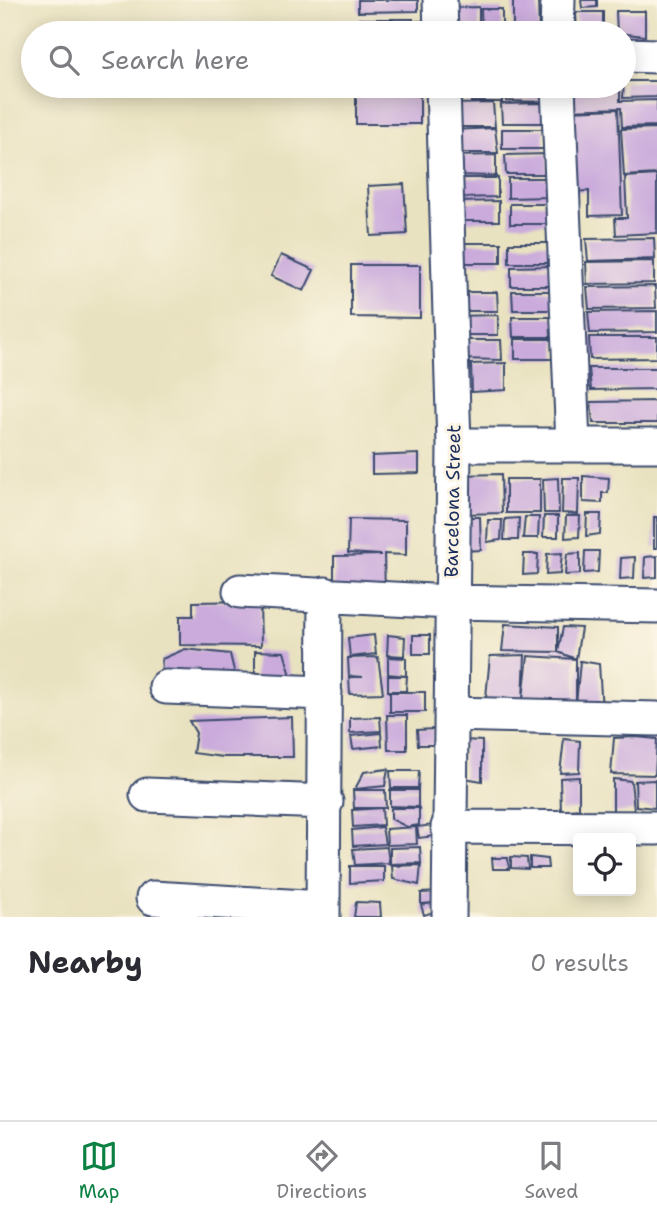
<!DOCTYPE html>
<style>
body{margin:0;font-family:"Shantell Sans",sans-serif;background:#f7f7f7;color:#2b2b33}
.controls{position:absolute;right:21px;bottom:21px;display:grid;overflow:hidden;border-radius:7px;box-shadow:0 4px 18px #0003}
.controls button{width:63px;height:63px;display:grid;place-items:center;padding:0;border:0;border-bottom:2px solid #e1e1e2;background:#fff;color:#2b2b33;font:35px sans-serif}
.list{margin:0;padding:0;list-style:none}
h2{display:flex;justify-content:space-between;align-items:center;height:91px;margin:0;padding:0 28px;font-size:30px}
h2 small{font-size:23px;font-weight:400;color:#7c7c81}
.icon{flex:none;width:38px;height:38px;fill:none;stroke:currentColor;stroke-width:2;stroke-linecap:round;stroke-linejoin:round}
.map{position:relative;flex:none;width:657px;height:917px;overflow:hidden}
.search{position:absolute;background:#fff;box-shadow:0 4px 18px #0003;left:21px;right:21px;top:21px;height:77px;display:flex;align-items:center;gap:18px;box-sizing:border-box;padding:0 24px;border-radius:38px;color:#7c7c81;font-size:26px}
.sheet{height:203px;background:#fff}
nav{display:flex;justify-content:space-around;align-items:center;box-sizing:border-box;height:98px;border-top:2px solid #e1e1e2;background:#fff;font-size:19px;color:#7c7c81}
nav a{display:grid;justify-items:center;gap:4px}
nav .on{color:#0b8043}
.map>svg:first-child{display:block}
.building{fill:#caabdc}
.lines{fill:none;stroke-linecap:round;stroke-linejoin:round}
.street-casing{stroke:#3a4a6d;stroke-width:37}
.street{stroke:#fff;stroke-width:33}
.labels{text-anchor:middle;stroke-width:6;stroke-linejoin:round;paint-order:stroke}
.street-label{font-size:19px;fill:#1b2f5e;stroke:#fcf5e5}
</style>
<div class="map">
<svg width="657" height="917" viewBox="0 0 657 917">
<rect width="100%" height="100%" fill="#fcf5e5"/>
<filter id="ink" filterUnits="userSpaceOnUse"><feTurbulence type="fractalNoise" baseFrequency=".0143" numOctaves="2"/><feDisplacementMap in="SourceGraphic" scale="14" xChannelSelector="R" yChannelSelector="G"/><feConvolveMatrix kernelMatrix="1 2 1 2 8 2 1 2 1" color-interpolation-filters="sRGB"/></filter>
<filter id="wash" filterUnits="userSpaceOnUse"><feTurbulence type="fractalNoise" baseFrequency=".00686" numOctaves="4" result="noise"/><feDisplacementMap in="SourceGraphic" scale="28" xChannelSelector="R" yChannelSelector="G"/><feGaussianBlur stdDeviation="1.57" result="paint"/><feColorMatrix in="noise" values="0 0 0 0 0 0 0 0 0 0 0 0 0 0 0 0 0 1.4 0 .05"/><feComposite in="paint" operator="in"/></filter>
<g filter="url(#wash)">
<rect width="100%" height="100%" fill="#e9e2c0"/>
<g id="blocks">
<!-- building -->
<path class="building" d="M358,0H418V11L358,12Z
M513,0H538L539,32H513Z
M581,0H597V7L582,8Z
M479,7V33H452V8Z
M481,9H502V33H482Z
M616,11H645V36L617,33Z
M576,12H603V33H577Z
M359,19H413V33H359Z
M417,21H428V33H417Z
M624,81H657V97L623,98Z
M356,86H420V124H356Z
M472,86H502V102H471Z
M506,86H553L552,102L506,101Z
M568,86H620V101L657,100V126L622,127L621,108L568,110Z
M493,103L495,127H451L450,104Z
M544,103V123H502L501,104Z
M618,109L622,215L589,216V191L571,192L568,111Z
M495,128L498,153H453V130Z
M657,128V174L624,176L621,129Z
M502,129H544V149H502Z
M547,154L548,174H506L505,155Z
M496,155V176L454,175V156Z
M657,175V233L616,235L615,218H627L625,177Z
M455,178H498V197L456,198Z
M508,178H550V197L508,198Z
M404,184L407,234L371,236L368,186Z
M499,201V221H457V202Z
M510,204H552L553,224H510Z
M654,238L655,259L588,261L586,239Z
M459,243H501V263H459Z
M509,243H551L552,263H509Z
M281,255L314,270L304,291L271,276Z
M654,261V283L587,284L586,262Z
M351,265H420V318L351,317Z
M553,266V286H511V267Z
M655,286L656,308L589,309L587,287Z
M512,291H554L555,310H513Z
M456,292H497L498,311H456Z
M657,311V332L590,333L588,312Z
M498,315V335H456L455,316Z
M512,317H555V337H513Z
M589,337H657V358L590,359Z
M515,339H556L557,359H515Z
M459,340H501L502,360L459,359Z
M506,363V390L472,392L471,364Z
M589,368H657V389L591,390Z
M657,401V423H593L591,402Z
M419,454V473L372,474V456Z
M501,474L502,513L462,514L460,475Z
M583,476L609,478L608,493H602V503L583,502Z
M558,478L559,513H544L543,479Z
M563,478H579L578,514L562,513Z
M506,479H540V513H506Z
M587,514H601L600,534L586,536Z
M544,516H558V537H543Z
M566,516H580L579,537L565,538Z
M462,517H480L481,550L463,551Z
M525,517H539L538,538H523Z
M654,517H657V548H654Z
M519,518L518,540H504L505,519Z
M349,519L406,520V555L384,554L385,593L334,594V556L381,555L348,553Z
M488,520H502L501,540L487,542Z
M585,551H599L598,572L584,573Z
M562,553L560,574L546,575L547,554Z
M580,553V574L565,575L567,554Z
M524,554H538L537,574L523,575Z
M657,556V577L644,578L645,557Z
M635,557L634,578L620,579L621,558Z
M260,601L261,646L180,645V616H193V602Z
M505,624L558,627V652L563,627L581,628L576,659L558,652L502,651Z
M374,635L376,654L350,657L348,638Z
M388,635L405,637L404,656L387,655Z
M413,635H430V654H413Z
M185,649L230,654L235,675L161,681L162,659Z
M255,651L284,652L292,679L255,684Z
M525,655L523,699L528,656L576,659V705L580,661L599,664L602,710L485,708L490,656Z
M378,657L383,693L350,694L349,677H363L349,676L348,658Z
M388,657L406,658V676L388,674Z
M388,676H407L406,691H388Z
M390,692H425V712H390Z
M387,715H407V750H388Z
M292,717L293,757H223L193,753L196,733L189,721Z
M380,717L381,731L350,733V718Z
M434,729V745H418L417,730Z
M381,733L382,746L353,749L351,736Z
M636,737L657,739L655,775L611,774L614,738Z
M564,739L580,741L579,772L560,773Z
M463,740L482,741V781L464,778Z
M388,769L385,786L355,789L364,772Z
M390,771H419L418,788H391Z
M579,777V809L561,811L560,778Z
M613,779L631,781L634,811L613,813Z
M655,780V808L636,806L635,781Z
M353,790H385L386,808H354Z
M390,790H418V807L390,806Z
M382,808L383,825L353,827L352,810Z
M391,808H419V825L407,827L391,819Z
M433,825L435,836L419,838L417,827Z
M382,827L385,844L353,846L352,830Z
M416,827L417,844L387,845L386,829Z
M387,847L389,863L355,865L353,849Z
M420,847L421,863L390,864V848Z
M511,857L527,858L528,869L511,868Z
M530,857L547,859L548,868H530Z
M492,858H508L509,869H493Z
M421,865L419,885L393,879L392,866Z
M350,866H384V881L350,883Z
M440,892L434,912L424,915L421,905L433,903L421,904V893Z
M356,902L380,903L381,917H354Z"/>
</g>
</g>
<g filter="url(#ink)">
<use href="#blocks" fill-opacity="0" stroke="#3a4a6d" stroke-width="2"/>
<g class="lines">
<!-- street casing -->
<g class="street-casing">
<path id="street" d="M440,0L441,33
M557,33L558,0
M624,55L657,56
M443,86L454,445L449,917
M558,86L573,444
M454,445H657
M240,591L450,602L657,606
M166,687L325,693
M451,714L657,719
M147,795L326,802
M448,827L657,828
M153,898L323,908
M323,917L325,594"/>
</g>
<!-- street -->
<use href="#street" class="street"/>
</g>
</g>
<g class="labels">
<!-- street labels -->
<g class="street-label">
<text transform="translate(452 501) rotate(-89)" y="7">Barcelona Street</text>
</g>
</g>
</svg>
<div class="controls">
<button><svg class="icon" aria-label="locate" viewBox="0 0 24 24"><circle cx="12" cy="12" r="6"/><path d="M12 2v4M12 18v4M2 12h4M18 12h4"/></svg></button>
</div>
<div class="search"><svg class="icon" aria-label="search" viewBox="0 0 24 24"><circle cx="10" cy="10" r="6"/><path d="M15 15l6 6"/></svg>Search here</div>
</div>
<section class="sheet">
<h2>Nearby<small>0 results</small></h2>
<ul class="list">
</ul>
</section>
<nav>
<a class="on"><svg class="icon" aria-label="map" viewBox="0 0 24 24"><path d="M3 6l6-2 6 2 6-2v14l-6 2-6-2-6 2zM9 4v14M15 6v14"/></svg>Map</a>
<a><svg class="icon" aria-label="directions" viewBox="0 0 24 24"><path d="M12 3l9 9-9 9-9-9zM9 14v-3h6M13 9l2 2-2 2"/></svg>Directions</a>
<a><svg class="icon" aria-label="saved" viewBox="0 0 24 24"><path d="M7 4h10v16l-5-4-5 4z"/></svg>Saved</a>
</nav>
